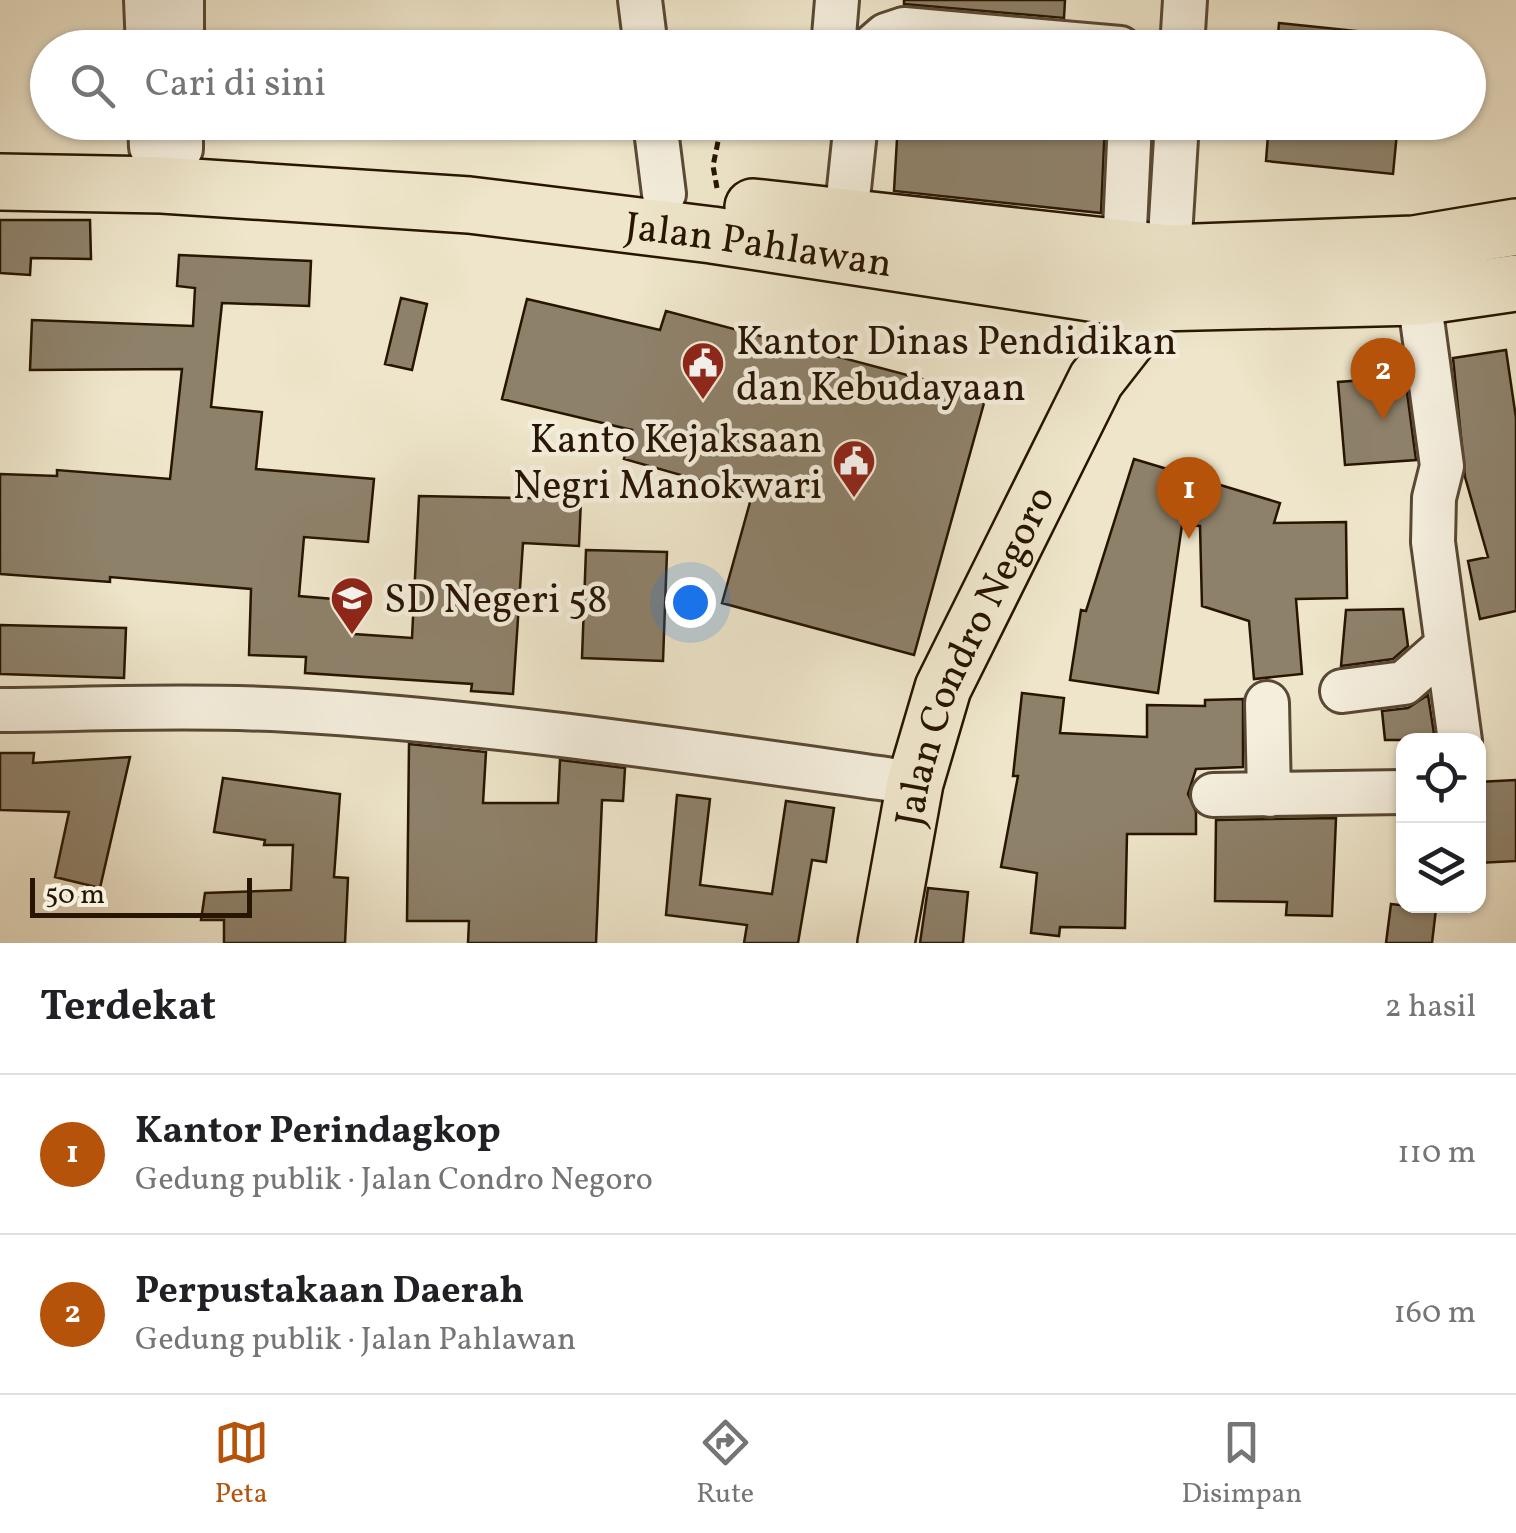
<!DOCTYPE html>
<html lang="id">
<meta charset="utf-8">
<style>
body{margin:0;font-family:Vollkorn,serif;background:#f2f2f2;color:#202124}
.controls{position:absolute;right:30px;bottom:30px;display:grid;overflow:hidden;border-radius:20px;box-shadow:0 2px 8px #0004}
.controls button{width:90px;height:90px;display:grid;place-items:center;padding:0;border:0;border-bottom:2px solid #e0e0e0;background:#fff;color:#202124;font:50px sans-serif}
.scale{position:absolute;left:30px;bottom:25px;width:222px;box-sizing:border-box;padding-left:10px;border:5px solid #271502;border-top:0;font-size:28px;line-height:35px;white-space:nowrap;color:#271502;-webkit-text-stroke:8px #f4eedd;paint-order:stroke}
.you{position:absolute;left:690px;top:602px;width:35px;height:35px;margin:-25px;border:8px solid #fff;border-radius:50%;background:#1a73e8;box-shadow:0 0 0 15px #1a73e833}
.badge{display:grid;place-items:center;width:65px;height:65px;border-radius:50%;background:#b45309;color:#fff;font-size:32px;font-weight:700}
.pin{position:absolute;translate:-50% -82px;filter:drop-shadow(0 2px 5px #0008)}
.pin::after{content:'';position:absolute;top:52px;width:35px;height:30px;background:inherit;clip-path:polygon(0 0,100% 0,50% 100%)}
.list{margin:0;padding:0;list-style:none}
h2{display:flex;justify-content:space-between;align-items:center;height:130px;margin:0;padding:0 40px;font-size:42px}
h2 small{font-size:32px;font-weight:400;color:#757577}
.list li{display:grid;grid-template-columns:65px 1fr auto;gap:30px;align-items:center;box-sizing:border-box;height:160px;padding:0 40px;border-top:2px solid #e0e0e0}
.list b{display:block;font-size:38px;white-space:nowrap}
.list p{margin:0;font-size:32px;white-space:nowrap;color:#757577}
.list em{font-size:32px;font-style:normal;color:#757577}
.icon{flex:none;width:55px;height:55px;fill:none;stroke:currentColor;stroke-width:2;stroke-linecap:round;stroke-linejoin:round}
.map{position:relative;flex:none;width:1516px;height:943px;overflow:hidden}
.search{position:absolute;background:#fff;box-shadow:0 2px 8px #0004;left:30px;right:30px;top:30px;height:110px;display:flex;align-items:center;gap:25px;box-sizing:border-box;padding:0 35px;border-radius:55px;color:#757577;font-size:38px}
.sheet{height:450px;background:#fff}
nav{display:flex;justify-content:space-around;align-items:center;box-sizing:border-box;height:140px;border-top:2px solid #e0e0e0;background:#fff;font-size:28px;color:#757577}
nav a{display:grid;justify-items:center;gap:5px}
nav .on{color:#b45309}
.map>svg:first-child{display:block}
.building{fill:#8e816a;stroke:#271502;stroke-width:2.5}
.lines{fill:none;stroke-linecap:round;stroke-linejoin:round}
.minor-casing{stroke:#594934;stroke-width:48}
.major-casing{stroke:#271502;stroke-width:60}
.path{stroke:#271502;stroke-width:5;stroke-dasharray:8 5;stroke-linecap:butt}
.minor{stroke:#f4eedd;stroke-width:42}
.major{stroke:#eee5ca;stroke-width:55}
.labels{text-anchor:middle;stroke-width:9;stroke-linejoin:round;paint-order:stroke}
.street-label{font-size:40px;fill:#271502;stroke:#f4eedd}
.poi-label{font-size:40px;fill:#271502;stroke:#f4eedd;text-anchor:start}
</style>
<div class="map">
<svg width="1516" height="943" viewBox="0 0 1516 943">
<rect width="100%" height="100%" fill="#eee5ca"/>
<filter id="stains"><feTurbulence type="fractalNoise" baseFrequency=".002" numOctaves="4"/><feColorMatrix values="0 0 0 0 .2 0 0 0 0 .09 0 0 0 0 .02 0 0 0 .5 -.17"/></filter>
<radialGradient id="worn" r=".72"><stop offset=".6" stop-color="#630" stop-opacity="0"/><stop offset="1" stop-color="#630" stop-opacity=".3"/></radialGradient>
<!-- building -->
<path class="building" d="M904,0H1065L1064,18L904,4Z
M1279,23L1357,31L1356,48H1277Z
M898,122H1105L1101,213L894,191Z
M1269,122H1398L1393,174L1266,161Z
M0,220H90L91,259L31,258L30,275L0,273Z
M179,255L311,261L309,306L222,303L211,407L262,412L256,469L374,479L368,542L304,537L299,596L357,601L354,634L412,638L419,496L581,499L579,546L523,543L513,694L471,691L472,684L305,673L306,657L249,655L251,589L110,577V582L0,574V474L57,476V470L170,479L182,369L30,370L32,320L193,326L195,288L177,286Z
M401,298L427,304L412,370L385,364Z
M527,299L660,330L666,311L986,396L914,655L722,603L752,495L624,459L632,430L502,399Z
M1506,350L1516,418V611L1480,619L1468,561L1488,557L1465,477L1453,358Z
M1405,377L1416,460L1345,465L1338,382Z
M1134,459L1280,503L1274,523L1346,522L1347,598L1296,599L1302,674L1254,679L1249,621L1202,606L1200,526L1182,525L1158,693L1070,680L1081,610L1086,611Z
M586,550L667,552L663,661L582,658Z
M1403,609L1408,646L1393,659L1341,666L1346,610Z
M0,625L126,628L124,678L0,674Z
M1022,693L1064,698L1060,733L1147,737V705L1205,706V700L1243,699V767L1196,769L1188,794L1196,812V834H1127L1125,928L1060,927L1059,936L1031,933L1037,873L1001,867L1018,776H1013Z
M1428,695L1435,740H1385L1382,711L1408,708Z
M409,744L486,752L483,803H558L560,760L625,768L623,801L602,800L596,943H468L469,921H407Z
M0,753H34L33,763L130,757L100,888L55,877L69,812L0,810Z
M223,778L340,794L334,877L348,878L345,943H224V920H201L205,893L291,890L293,845H264L265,840L214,832Z
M1516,780V861L1478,863V782Z
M677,795L710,799L700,885L772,894L786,801L834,808L826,862L812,860L798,943H744L747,925L666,915Z
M1336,818L1332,916L1286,915L1287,902L1215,901L1216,820Z
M928,888L968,892L963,943H920Z
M1391,904L1436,909L1432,943H1386Z"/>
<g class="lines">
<!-- minor casing -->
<g class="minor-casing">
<path id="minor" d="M146,0L148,48
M640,0L646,48
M182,48V0
M833,48L837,0
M871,48L886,35L904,29L1120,48
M1182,48L1185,0
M150,122L151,147
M655,122L664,194
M181,149V122
M846,217L856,122
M1124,250L1130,122
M1169,253L1177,122
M1419,297L1442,466L1434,498L1433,542L1460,741
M1342,691L1404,683L1445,647
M1267,703L1269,795
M0,710C96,709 193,705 289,710C499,722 707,754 915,783
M1213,795L1404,792"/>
</g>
<!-- major casing -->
<g class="major-casing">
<g id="major">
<path id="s1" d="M0,182L162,185L469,205L712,235L1156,303L1419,297L1516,283"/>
<path d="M753,207L1169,253L1414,244L1516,227"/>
<path id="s2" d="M886,943L915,783L943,688L1096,380L1156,303"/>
</g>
</g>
<!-- path -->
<path class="path" d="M717,188L713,166L722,122"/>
<!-- minor -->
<use href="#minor" class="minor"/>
<!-- major -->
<use href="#major" class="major"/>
</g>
<!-- icons -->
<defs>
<g id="civic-pin" transform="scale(2.25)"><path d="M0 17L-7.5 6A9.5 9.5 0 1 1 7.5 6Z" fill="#8f2418" stroke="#f4eedd"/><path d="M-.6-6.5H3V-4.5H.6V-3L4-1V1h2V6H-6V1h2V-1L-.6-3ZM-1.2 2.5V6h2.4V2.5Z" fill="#fff"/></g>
<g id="school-pin" transform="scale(2.25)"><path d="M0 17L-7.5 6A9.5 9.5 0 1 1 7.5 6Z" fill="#8f2418" stroke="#f4eedd"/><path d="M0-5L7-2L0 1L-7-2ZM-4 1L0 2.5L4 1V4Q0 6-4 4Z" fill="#fff"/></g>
</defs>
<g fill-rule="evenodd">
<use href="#civic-pin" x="703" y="363"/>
<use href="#civic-pin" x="854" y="461"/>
<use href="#school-pin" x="352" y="598"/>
</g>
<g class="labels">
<!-- street labels -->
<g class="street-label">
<text dy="14" stroke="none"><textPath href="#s1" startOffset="762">Jalan Pahlawan</textPath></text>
<text dy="14" stroke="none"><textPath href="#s2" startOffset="302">Jalan Condro Negoro</textPath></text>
</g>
<!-- poi labels -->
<g class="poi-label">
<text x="736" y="354">Kantor Dinas Pendidikan<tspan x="736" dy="46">dan Kebudayaan</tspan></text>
<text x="822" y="452" text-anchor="end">Kanto Kejaksaan<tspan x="822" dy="46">Negri Manokwari</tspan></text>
<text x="384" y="612">SD Negeri 58</text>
</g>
</g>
<rect width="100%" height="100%" filter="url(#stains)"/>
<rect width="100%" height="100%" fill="url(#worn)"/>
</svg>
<div class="controls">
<button><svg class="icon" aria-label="locate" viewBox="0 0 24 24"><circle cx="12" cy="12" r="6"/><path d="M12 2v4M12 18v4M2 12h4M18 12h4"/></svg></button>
<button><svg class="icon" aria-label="layers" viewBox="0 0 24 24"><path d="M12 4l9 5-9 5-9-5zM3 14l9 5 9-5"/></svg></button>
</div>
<div class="scale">50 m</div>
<div class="you"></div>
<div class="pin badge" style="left:1189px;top:539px">1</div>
<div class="pin badge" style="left:1383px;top:420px">2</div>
<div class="search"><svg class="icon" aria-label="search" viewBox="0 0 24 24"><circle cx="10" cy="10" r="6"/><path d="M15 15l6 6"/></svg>Cari di sini</div>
</div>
<section class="sheet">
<h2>Terdekat<small>2 hasil</small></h2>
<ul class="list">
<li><span class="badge">1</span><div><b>Kantor Perindagkop</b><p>Gedung publik · Jalan Condro Negoro</p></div><em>110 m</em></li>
<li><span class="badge">2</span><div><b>Perpustakaan Daerah</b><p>Gedung publik · Jalan Pahlawan</p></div><em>160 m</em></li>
</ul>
</section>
<nav>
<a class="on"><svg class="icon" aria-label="map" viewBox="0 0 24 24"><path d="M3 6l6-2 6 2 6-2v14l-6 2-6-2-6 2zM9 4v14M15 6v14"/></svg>Peta</a>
<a><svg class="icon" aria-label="directions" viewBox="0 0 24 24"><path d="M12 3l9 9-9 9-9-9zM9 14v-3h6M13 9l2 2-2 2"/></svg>Rute</a>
<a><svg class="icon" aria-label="saved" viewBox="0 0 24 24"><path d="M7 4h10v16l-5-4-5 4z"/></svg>Disimpan</a>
</nav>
